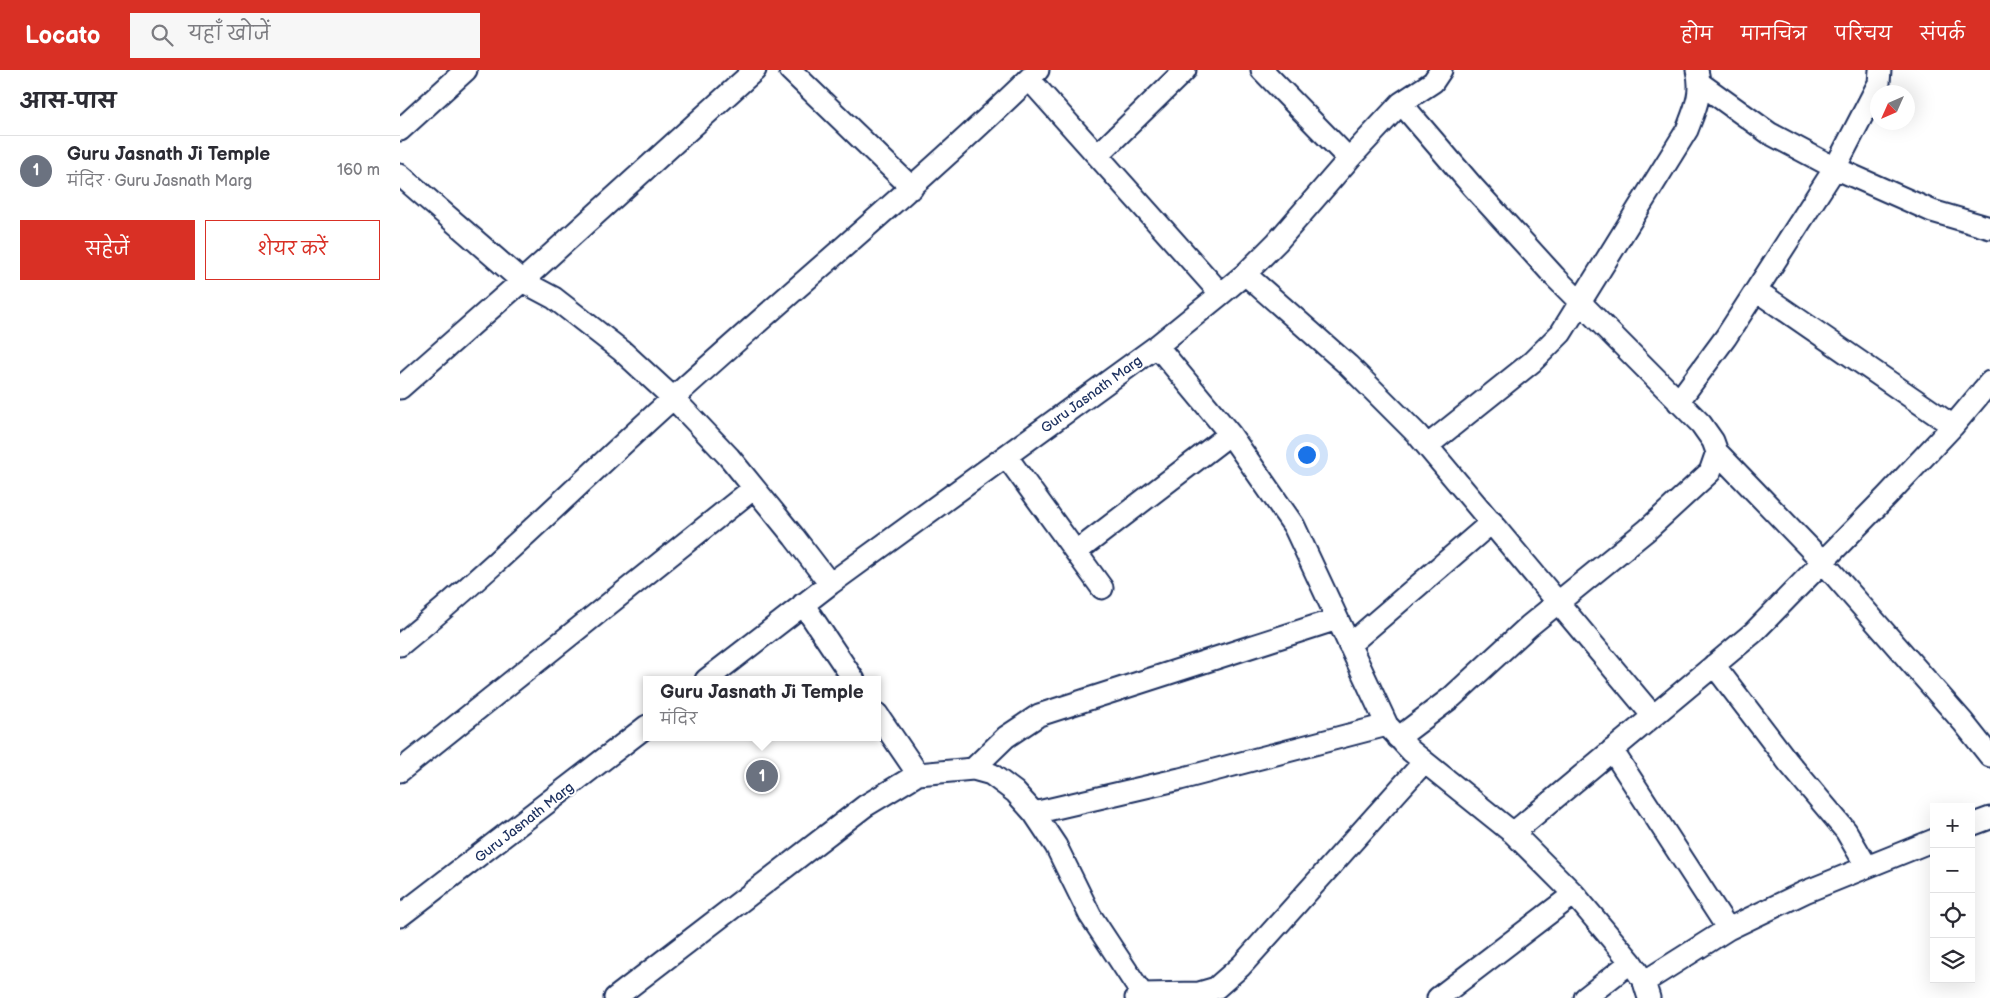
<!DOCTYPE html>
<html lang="hi">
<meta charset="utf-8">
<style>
body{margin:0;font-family:"Balsamiq Sans","Playpen Sans Deva",sans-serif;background:#f7f7f7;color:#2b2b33}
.controls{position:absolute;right:15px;bottom:15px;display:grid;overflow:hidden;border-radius:0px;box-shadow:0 5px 20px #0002}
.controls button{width:45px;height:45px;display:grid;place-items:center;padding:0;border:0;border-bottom:1px solid #e1e1e2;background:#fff;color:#2b2b33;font:25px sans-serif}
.compass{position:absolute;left:1470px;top:15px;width:45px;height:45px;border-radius:50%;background:#fff;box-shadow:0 5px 20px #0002;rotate:225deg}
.you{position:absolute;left:906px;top:384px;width:18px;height:18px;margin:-12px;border:4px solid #fff;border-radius:50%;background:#1a73e8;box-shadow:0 0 0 8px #1a73e833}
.badge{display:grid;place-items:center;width:32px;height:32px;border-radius:50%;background:#d93025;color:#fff;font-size:16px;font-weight:700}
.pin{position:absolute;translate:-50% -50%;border:2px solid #fff;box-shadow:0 1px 5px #0006}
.popup{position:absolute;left:243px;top:606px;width:238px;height:65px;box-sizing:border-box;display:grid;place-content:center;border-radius:0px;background:#fff;filter:drop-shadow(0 1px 4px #0005);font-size:16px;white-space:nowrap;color:#7c7c81}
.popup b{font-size:19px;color:#2b2b33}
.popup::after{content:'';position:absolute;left:50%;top:100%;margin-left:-10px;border:10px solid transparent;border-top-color:#fff}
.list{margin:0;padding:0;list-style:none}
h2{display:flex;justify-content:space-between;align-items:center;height:65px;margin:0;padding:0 20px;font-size:21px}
h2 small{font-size:16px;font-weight:400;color:#7c7c81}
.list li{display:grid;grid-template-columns:32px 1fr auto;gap:15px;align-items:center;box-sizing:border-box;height:70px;padding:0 20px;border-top:1px solid #e1e1e2}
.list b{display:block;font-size:19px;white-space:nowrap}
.list p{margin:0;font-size:16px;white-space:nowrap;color:#7c7c81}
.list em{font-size:16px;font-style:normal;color:#7c7c81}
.actions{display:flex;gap:10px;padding:15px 20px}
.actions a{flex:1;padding:11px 0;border:1px solid #d93025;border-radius:0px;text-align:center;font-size:18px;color:#d93025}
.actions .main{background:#d93025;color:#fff}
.icon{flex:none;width:28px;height:28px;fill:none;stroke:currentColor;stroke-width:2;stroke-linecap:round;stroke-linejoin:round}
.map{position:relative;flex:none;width:1590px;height:928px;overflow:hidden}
header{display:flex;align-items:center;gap:30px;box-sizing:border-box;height:70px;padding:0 25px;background:#d93025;color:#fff}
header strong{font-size:24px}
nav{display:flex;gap:28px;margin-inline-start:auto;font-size:18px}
.search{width:350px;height:45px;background:#f7f7f7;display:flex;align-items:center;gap:12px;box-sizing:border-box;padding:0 18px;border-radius:0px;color:#7c7c81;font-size:19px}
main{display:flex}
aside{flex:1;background:#fff}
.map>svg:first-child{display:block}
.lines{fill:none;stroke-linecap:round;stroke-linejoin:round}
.street-casing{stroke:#1b2f5e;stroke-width:25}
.street{stroke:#fff;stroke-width:21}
.labels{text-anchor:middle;stroke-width:4;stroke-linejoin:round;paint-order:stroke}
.street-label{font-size:14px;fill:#1b2f5e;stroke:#fff}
</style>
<header>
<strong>Locato</strong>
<div class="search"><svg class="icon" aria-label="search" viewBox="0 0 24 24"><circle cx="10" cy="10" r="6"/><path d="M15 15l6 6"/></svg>यहाँ खोजें</div>
<nav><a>होम</a><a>मानचित्र</a><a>परिचय</a><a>संपर्क</a></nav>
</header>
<main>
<aside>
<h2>आस-पास<small></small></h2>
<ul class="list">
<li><span class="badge" style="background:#6b7280">1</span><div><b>Guru Jasnath Ji Temple</b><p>मंदिर · Guru Jasnath Marg</p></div><em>160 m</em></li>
</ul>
<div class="actions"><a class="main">सहेजें</a><a>शेयर करें</a></div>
</aside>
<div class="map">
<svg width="1590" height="928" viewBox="0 0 1590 928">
<rect width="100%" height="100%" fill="#fff"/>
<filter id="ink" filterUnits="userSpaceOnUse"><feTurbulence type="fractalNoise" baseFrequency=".02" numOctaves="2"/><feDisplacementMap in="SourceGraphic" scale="10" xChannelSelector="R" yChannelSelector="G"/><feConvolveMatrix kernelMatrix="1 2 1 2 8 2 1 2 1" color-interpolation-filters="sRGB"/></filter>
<g filter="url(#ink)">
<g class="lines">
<!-- street casing -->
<g class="street-casing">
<path id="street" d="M390,0L512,118
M862,0L949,89
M629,9L821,224
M1301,14L1369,63L1435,98L1532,141L1590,158
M0,60L66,0
M698,85L785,0
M0,105L122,211L154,228L222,281L273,328L329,387L394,467L430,514
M845,204L948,295L1017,364L1253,646
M1357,221L1553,356
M757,276L830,364L894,456L987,655L1011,681L1113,763L1174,824L1231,892L1244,912L1249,928
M0,318L122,211L355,0
M1278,332L1326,267L1435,98L1479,13L1480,0
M1027,376L1132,292L1161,263L1287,60C1295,39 1303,23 1297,0
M1317,382L1423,492L1563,652L1590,686
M606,386L702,518
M676,482L830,364
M403,534L454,610
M0,575C95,498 181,411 272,329C393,219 520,114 638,0
M949,575L1092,452
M1314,595L1388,692L1446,761L1467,797
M306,610L430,514L757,276L821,224L845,204L877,172L949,89L1001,33L1033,12L1041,0
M477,644L518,704
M998,668L1052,627L1129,556L1247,460L1310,402L1317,382L1313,371L1301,354L1155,207L1073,117L1001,33
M1212,680L1328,859
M573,699L606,667L639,645L937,549
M0,701L354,418
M634,743L780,709L987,655
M1571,755L1590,748
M1113,763L1354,562L1487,426L1553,356L1590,312
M0,846L247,656
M1244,912L1328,859L1405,822L1534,770
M215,928L465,736L518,704L573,699L591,704L615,722L634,743L656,776L690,845L742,924
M736,928L742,924L799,923L816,918L841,896L1024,692
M1038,928L1174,824
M1185,928L1231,892"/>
</g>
<!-- street -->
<use href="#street" class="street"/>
</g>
</g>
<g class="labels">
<!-- street labels -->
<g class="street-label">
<text transform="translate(691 324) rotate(-36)" y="5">Guru Jasnath Marg</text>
<text transform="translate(124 752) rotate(-38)" y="5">Guru Jasnath Marg</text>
</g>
</g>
</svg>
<div class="controls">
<button>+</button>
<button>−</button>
<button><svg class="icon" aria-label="locate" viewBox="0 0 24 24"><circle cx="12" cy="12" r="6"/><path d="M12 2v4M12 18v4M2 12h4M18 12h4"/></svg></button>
<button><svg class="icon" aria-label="layers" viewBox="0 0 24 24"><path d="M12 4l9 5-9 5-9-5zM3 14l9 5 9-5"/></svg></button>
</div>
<svg class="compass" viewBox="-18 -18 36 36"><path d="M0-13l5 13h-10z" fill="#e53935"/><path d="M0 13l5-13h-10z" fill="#7c7c81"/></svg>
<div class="you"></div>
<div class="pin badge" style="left:362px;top:706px;background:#6b7280">1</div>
<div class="popup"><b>Guru Jasnath Ji Temple</b>मंदिर</div>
</div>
</main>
